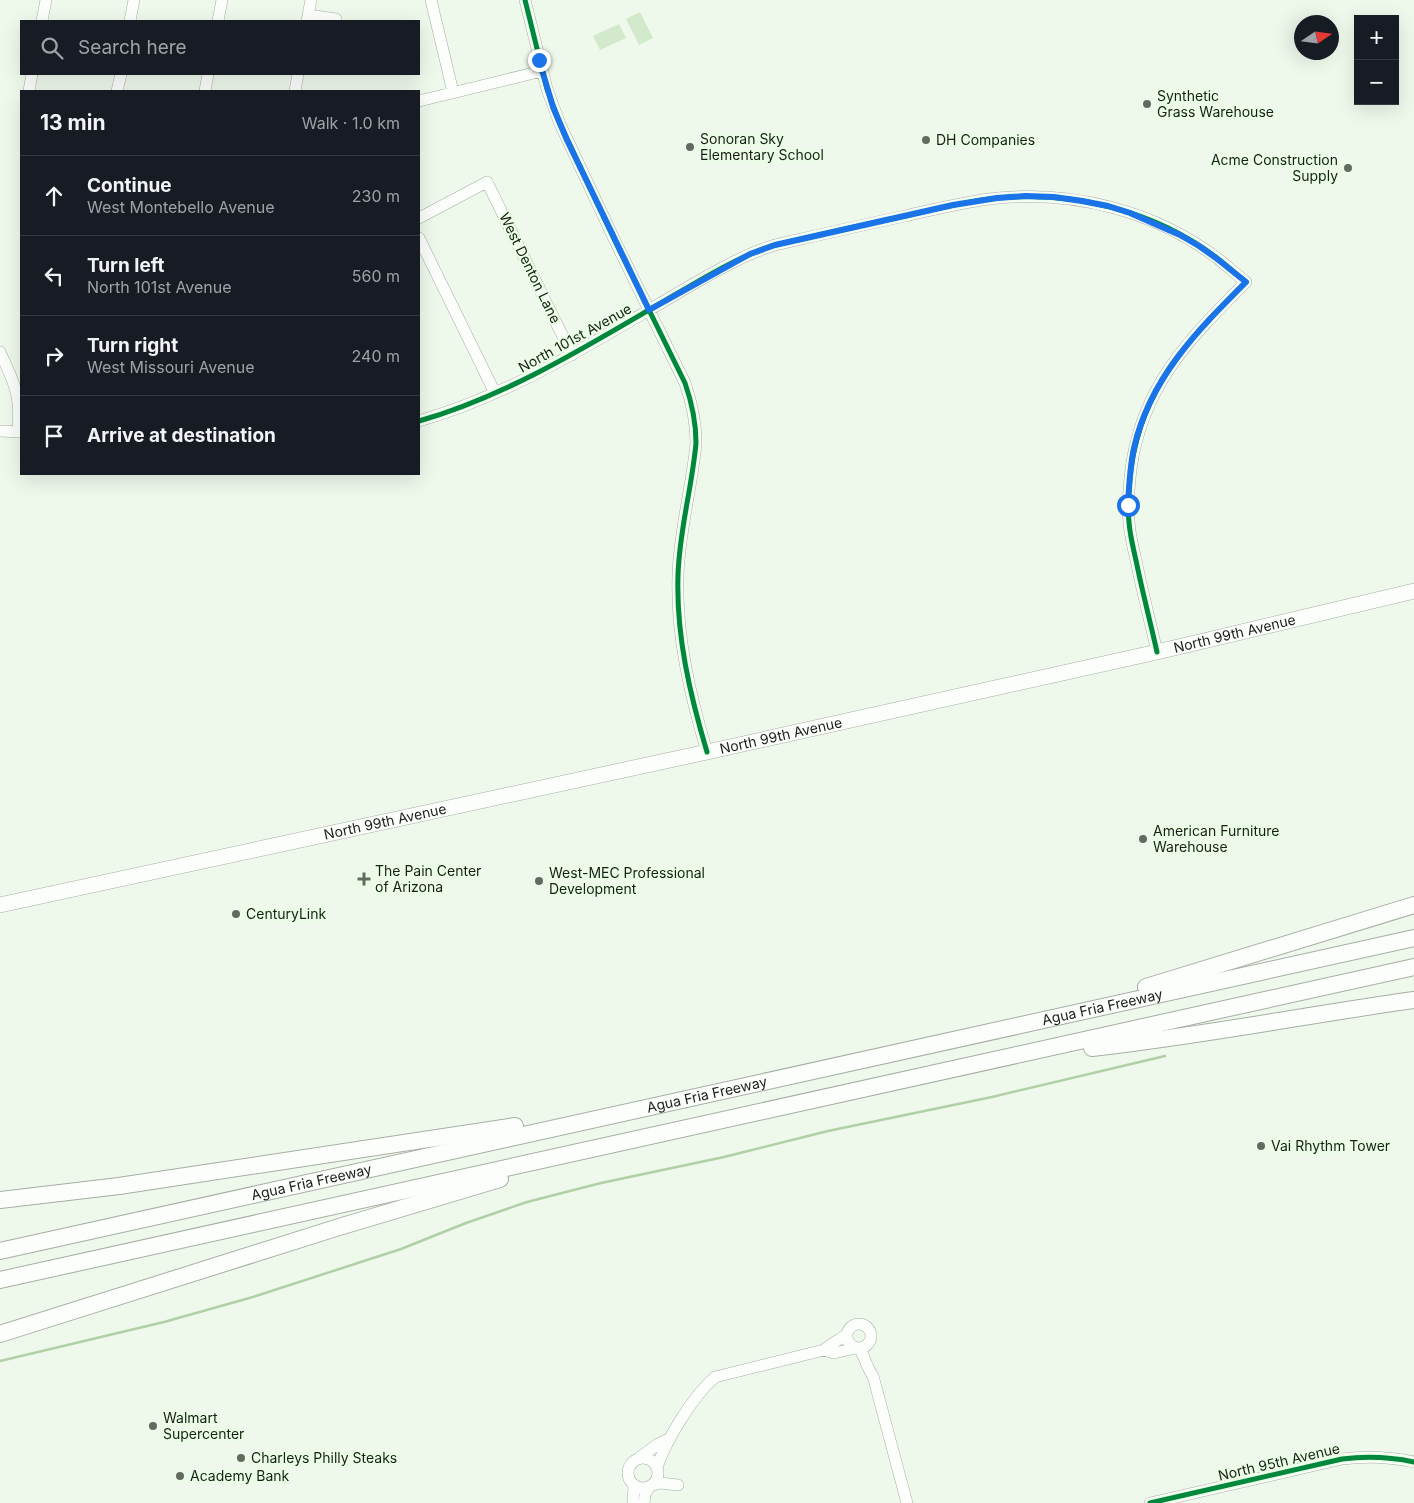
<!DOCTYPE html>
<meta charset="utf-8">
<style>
body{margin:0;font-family:Inter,sans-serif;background:#242831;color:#f1f3f6}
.controls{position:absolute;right:15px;top:15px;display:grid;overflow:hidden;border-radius:0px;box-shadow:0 5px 20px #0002}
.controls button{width:45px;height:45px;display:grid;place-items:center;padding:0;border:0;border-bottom:1px solid #363941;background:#171b24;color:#f1f3f6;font:25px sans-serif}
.compass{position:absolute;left:1294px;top:15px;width:45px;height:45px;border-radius:50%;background:#171b24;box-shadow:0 5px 20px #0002;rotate:77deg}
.stop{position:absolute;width:15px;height:15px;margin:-11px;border:4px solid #1a73e8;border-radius:50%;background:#fff}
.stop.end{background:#1a73e8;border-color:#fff;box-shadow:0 1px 5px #0008}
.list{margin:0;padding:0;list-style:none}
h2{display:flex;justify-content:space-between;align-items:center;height:65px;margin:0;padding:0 20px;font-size:21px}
h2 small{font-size:16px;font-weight:400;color:#9ea1a6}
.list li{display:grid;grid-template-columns:32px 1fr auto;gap:15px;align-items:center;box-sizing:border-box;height:80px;padding:0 20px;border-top:1px solid #363941}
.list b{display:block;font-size:19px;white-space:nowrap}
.list p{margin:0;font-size:16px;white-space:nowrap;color:#9ea1a6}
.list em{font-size:16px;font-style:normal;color:#9ea1a6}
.icon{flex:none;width:28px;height:28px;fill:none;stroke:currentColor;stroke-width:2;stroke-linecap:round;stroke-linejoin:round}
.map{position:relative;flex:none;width:1414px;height:1503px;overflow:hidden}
.search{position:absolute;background:#171b24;box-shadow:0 5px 20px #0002;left:20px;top:20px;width:400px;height:55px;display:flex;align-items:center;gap:12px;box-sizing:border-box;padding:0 18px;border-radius:0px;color:#9ea1a6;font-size:19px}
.panel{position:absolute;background:#171b24;box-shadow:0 5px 20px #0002;left:20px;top:90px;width:400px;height:385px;border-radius:0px}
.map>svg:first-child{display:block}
.green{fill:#d2e9cb}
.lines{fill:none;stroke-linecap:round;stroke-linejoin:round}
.stream{stroke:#b1d0a8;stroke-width:2.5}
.minor-casing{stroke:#a6aea4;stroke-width:12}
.major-casing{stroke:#a6aea4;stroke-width:16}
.highway-casing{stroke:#a6aea4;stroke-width:18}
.minor{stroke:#fcfefc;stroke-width:11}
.major{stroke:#fcfefc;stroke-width:15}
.highway{stroke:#fcfefc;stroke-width:16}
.cycleway-casing{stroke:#eafee5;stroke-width:8}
.cycleway{stroke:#00873e;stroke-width:5}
.route{stroke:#1a73e8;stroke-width:6}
.poi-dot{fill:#636b61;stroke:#eafee5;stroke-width:2}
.labels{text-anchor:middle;stroke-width:4.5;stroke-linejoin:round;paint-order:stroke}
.poi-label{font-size:14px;fill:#181f16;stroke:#eafee5;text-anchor:start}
.street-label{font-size:14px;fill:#181f16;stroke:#eafee5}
</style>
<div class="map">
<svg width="1414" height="1503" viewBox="0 0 1414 1503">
<rect width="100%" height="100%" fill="#eef8eb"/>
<!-- green -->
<path class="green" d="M640,12L653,38L639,45L626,19Z
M619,24L626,38L600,50L593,36Z"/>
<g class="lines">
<!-- stream -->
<path class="stream" d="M0,1361L164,1322L253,1297L401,1249L466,1223L527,1202L601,1183L724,1157L828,1131L992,1097L1165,1056"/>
<!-- minor casing -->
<g class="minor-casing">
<path id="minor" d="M431,0L453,92
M525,0L547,89L560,124L616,243L685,383C692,403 696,422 696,443C692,488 679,531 678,576C676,635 690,695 707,752
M308,15L336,19
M42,21L46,0
M130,21L134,0
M218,21L222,0
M307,21L311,0
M29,91L32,74
M117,91L121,74
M205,91L208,74
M295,91L298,74
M419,101L542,71
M419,218L487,182L572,355
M419,238L495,393
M0,352C15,384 21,396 18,432
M419,421C503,397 579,351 654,307C691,286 735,257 775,245C819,235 862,225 905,216C936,209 967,201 998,198C1075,191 1155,211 1217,258C1227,266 1236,274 1246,282C1189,339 1142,386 1131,469C1129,486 1127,505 1129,522C1130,538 1135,554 1138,570C1144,598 1151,625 1157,652
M0,431L21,432
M847 1336a12 12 0 1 1 24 0a12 12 0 1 1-24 0Z
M860,1349C865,1358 867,1368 873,1376L907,1503
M824,1350C831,1343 840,1340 847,1334
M628 1473a15 15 0 1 1 30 0a15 15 0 1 1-30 0Z
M639,1458L658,1444L669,1439
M657,1467C667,1439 692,1397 715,1377L824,1350L834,1353L856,1348
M653,1485L660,1483L678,1485
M633,1503L634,1485
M644,1503L645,1494L649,1488
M1150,1503L1342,1459C1367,1456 1390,1457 1414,1462"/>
</g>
<!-- major casing -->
<g class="major-casing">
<g id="major">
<path id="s1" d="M0,905L707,752L1157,652L1414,591"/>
</g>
</g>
<!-- highway casing -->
<g class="highway-casing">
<g id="highway">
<path d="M1146,987L1414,905"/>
<path d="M1092,1048C1200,1036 1307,1015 1414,1000"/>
<path d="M0,1200L119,1186L515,1126"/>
<path id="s2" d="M0,1251L1414,938"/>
<path d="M0,1280L1414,967"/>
<path d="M0,1334L339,1227L500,1179"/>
</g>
</g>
<!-- minor -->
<use href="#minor" class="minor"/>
<!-- major -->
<use href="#major" class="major"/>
<!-- highway -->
<use href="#highway" class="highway"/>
<!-- cycleway casing -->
<g class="cycleway-casing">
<path id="cycleway" d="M525,0L547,89L560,124L616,243L685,383C692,403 696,422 696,443C692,488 679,531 678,576C676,635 690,695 707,752
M419,421C503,397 579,351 654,307C691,286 735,257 775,245C819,235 862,225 905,216C936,209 967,201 998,198C1075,191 1155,211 1217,258C1227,266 1236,274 1246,282C1189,339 1142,386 1131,469C1129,486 1127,505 1129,522C1130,538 1135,554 1138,570C1144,598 1151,625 1157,652
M1150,1503L1342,1459C1367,1456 1390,1457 1414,1462"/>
</g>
<!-- cycleway -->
<use href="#cycleway" class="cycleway"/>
</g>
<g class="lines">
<!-- route -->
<path class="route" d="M539,60L553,107L567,140L649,310L750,254L775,245L953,205L997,198L1025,196L1054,197L1082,201L1108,206L1130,213L1180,235L1199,246L1216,258L1246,282C1197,331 1150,378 1134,448C1130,466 1129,486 1128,505"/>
</g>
<!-- markers -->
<g class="poi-dot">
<circle cx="1147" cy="104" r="5"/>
<circle cx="926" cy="140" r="5"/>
<circle cx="690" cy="147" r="5"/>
<circle cx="1348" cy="168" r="5"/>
<circle cx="1143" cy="839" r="5"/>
<path d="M361.5 871.5h5v5h5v5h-5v5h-5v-5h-5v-5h5z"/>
<circle cx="539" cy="881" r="5"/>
<circle cx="236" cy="914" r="5"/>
<circle cx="1261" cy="1146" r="5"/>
<circle cx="153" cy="1426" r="5"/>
<circle cx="241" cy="1458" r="5"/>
<circle cx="180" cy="1476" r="5"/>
</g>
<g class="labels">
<!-- poi labels -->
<g class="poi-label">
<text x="1157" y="101">Synthetic<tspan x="1157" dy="16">Grass Warehouse</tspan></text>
<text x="700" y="144">Sonoran Sky<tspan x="700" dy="16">Elementary School</tspan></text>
<text x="936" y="145">DH Companies</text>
<text x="1338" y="165" text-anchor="end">Acme Construction<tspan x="1338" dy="16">Supply</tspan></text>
<text x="1153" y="836">American Furniture<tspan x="1153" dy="16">Warehouse</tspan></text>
<text x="375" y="876">The Pain Center<tspan x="375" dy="16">of Arizona</tspan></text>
<text x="549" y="878">West-MEC Professional<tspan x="549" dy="16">Development</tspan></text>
<text x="246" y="919">CenturyLink</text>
<text x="1271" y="1151">Vai Rhythm Tower</text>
<text x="163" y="1423">Walmart<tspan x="163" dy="16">Supercenter</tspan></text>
<text x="251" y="1463">Charleys Philly Steaks</text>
<text x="190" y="1481">Academy Bank</text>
</g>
<!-- street labels -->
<g class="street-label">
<text transform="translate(530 268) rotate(64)" y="5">West Denton Lane</text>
<text transform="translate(575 338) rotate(-29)" y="5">North 101st Avenue</text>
<text dy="5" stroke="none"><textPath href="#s1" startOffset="1264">North 99th Avenue</textPath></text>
<text dy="5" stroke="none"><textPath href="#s1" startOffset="799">North 99th Avenue</textPath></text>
<text dy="5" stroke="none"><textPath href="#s1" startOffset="394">North 99th Avenue</textPath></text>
<text dy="5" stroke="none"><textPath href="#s2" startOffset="1129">Agua Fria Freeway</textPath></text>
<text dy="5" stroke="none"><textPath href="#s2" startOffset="724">Agua Fria Freeway</textPath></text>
<text dy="5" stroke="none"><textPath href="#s2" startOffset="319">Agua Fria Freeway</textPath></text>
<text transform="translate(1279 1462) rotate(-13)" y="5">North 95th Avenue</text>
</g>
</g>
</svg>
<div class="controls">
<button>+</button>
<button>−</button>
</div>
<svg class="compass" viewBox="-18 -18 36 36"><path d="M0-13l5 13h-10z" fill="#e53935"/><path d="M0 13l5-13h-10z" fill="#9ea1a6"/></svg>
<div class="stop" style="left:1128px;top:505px"></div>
<div class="stop end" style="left:539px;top:60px"></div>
<div class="search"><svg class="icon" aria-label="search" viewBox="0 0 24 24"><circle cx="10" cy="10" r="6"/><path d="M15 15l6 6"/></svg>Search here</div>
<section class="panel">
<h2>13 min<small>Walk · 1.0 km</small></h2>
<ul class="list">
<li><svg class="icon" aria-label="ahead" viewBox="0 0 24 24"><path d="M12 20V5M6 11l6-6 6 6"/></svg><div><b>Continue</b><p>West Montebello Avenue</p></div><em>230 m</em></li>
<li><svg class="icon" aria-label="left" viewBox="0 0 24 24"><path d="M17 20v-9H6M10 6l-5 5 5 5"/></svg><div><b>Turn left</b><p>North 101st Avenue</p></div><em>560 m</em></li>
<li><svg class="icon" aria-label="right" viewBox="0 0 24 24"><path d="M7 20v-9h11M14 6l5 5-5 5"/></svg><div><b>Turn right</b><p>West Missouri Avenue</p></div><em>240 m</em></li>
<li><svg class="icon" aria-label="arrive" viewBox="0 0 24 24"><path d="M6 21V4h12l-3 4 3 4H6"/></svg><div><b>Arrive at destination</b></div></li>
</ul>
</section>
</div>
